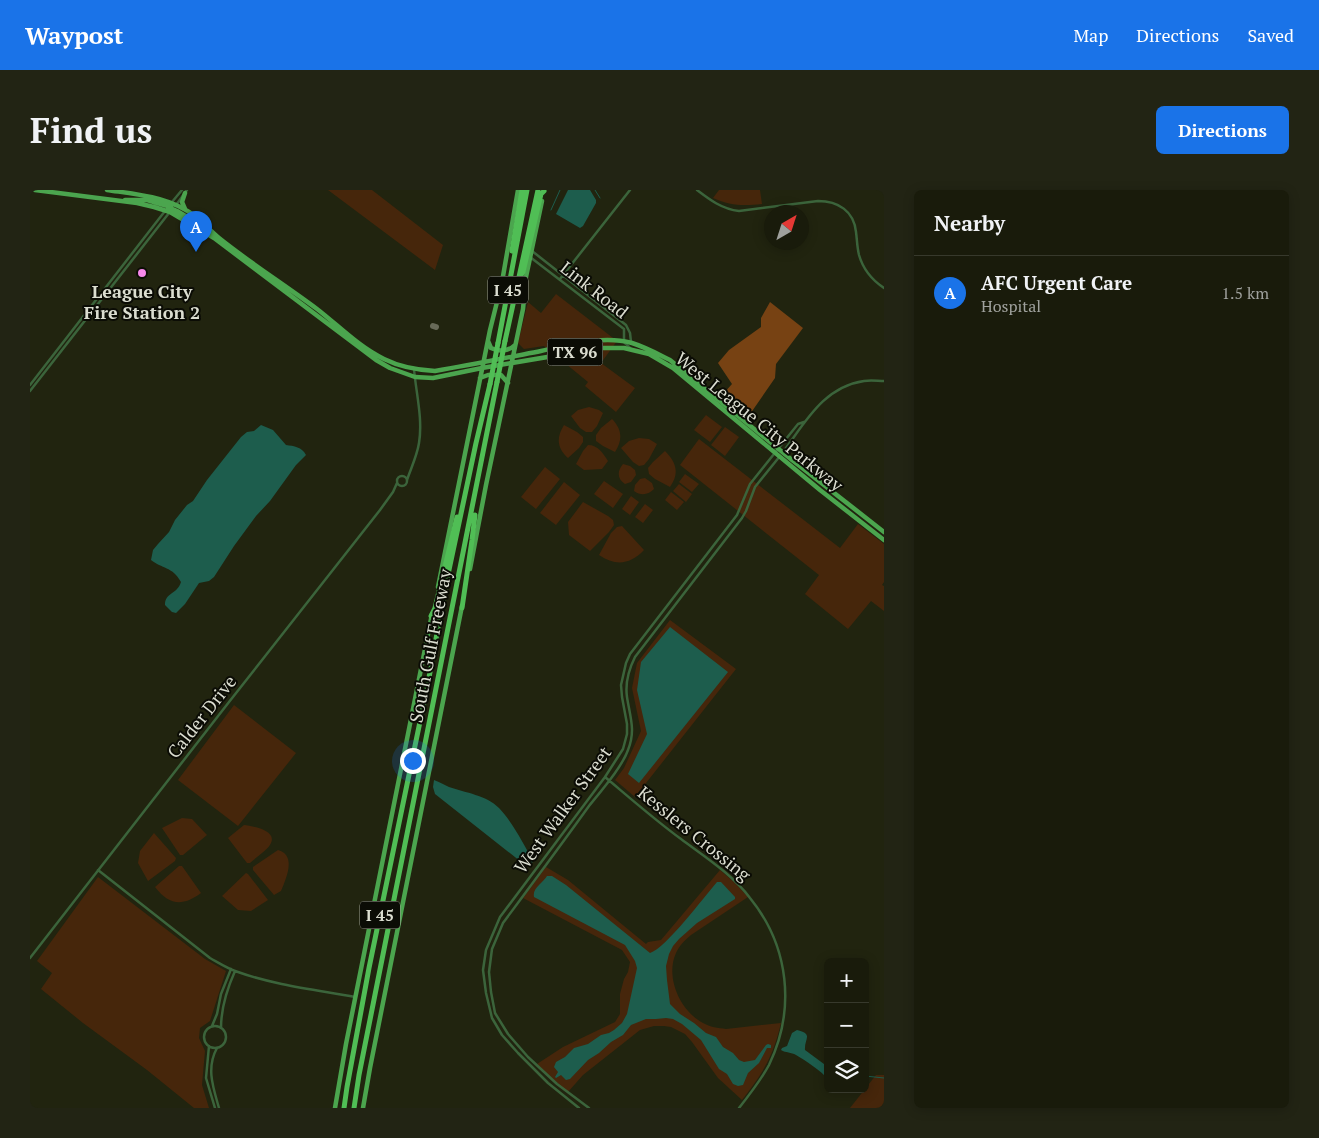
<!DOCTYPE html>
<meta charset="utf-8">
<style>
body{margin:0;font-family:"PT Serif",serif;background:#222414;color:#f1f3f6}
.controls{position:absolute;right:15px;bottom:15px;display:grid;overflow:hidden;border-radius:8px;box-shadow:0 2px 12px #0003}
.controls button{width:45px;height:45px;display:grid;place-items:center;padding:0;border:0;border-bottom:1px solid #37392c;background:#191b0b;color:#f1f3f6;font:25px sans-serif}
.compass{position:absolute;left:734px;top:15px;width:45px;height:45px;border-radius:50%;background:#191b0b;box-shadow:0 2px 12px #0003;rotate:39deg}
.you{position:absolute;left:382px;top:570px;width:18px;height:18px;margin:-12px;border:4px solid #fff;border-radius:50%;background:#1a73e8;box-shadow:0 0 0 8px #1a73e833}
.badge{display:grid;place-items:center;width:32px;height:32px;border-radius:50%;background:#1a73e8;color:#fff;font-size:16px;font-weight:700}
.pin{position:absolute;translate:-50% -41px;filter:drop-shadow(0 1px 2px #0008)}
.pin::after{content:'';position:absolute;top:26px;width:18px;height:15px;background:inherit;clip-path:polygon(0 0,100% 0,50% 100%)}
.list{margin:0;padding:0;list-style:none}
h2{display:flex;justify-content:space-between;align-items:center;height:65px;margin:0;padding:0 20px;font-size:21px}
h2 small{font-size:16px;font-weight:400;color:#9fa19d}
.list li{display:grid;grid-template-columns:32px 1fr auto;gap:15px;align-items:center;box-sizing:border-box;height:75px;padding:0 20px;border-top:1px solid #37392c}
.list b{display:block;font-size:19px;white-space:nowrap}
.list p{margin:0;font-size:16px;white-space:nowrap;color:#9fa19d}
.list em{font-size:16px;font-style:normal;color:#9fa19d}
.icon{flex:none;width:28px;height:28px;fill:none;stroke:currentColor;stroke-width:2;stroke-linecap:round;stroke-linejoin:round}
.map{position:relative;flex:none;width:854px;height:918px;overflow:hidden;border-radius:8px}
header{display:flex;align-items:center;gap:30px;box-sizing:border-box;height:70px;padding:0 25px;background:#1a73e8;color:#fff}
header strong{font-size:24px}
nav{display:flex;gap:28px;margin-inline-start:auto;font-size:18px}
.intro{display:flex;align-items:center;justify-content:space-between;box-sizing:border-box;height:120px;padding:0 30px}
h1{margin:0;font-size:35px}
.button{padding:12px 22px;border-radius:8px;background:#1a73e8;color:#fff;font-size:18px;font-weight:700}
main{display:flex;gap:30px;padding:0 30px}
aside{flex:1;background:#191b0b;border-radius:8px;box-shadow:0 2px 12px #0003}
.map>svg:first-child{display:block}
.green{fill:#46260b}
.forest{fill:#774213}
.water{fill:#1d5d4d}
.lines{fill:none;stroke-linecap:round;stroke-linejoin:round}
.stream{stroke:#1d5d4d;stroke-width:1}
.taxiway{stroke:#686a58;stroke-width:6}
.minor{stroke:#3b643b;stroke-width:2.5}
.major{stroke:#4ba54e;stroke-width:4.5}
.highway{stroke:#50be55;stroke-width:5}
.highway-bridge{stroke:#50be55;stroke-width:5}
.poi-dot{fill:#f788eb;stroke:#0b0c05;stroke-width:2}
.labels{text-anchor:middle;stroke-width:4;stroke-linejoin:round;paint-order:stroke}
.shield{fill:#0b0c05;stroke:#9d9e93;stroke-width:1}
.shield-label{font-size:16px;font-weight:bold;fill:#dbddd0}
.street-label{font-size:18px;fill:#dbddd0;stroke:#0b0c05}
.poi-label{font-size:18px;font-weight:bold;fill:#dbddd0;stroke:#0b0c05}
</style>
<header>
<strong>Waypost</strong>
<nav><a>Map</a><a>Directions</a><a>Saved</a></nav>
</header>
<div class="intro"><h1>Find us</h1><a class="button">Directions</a></div>
<main>
<div class="map">
<svg width="854" height="918" viewBox="0 0 854 918">
<rect width="100%" height="100%" fill="#21240f"/>
<!-- green -->
<path class="green" d="M298,0H342L413,55L405,80Z
M689,0H730L732,14C714,16 700,16 683,8Z
M526,104L587,151L571,173L605,198L586,222L555,196L558,192L514,156L494,159L488,153L498,112L511,123Z
M559,217L569,220L573,223L567,236L562,242H556L550,238L541,226L548,220Z
M676,225L692,237L680,252L664,240Z
M582,229C592,239 593,250 585,262L573,256L566,251V245L571,238Z
M534,235L547,242L553,247V252L549,258L538,268C527,258 526,248 534,235Z
M695,237L709,247L695,266L681,255Z
M609,248L619,249L627,254L619,269L614,275L609,276L603,272L591,258L599,251Z
M669,249L810,358L828,334L854,354V392L852,395L854,396V421L841,411L818,439L775,404L789,385L650,275Z
M558,255C568,255 573,263 578,271L572,279L554,280L546,274L553,261Z
M635,261C646,272 650,283 640,297L625,289L619,284L618,278L623,272Z
M593,274L600,276L605,280L606,285L601,292L595,294C587,289 587,281 593,274Z
M515,277L530,289L506,319L491,307Z
M655,284L669,294L662,302L649,292Z
M615,288L622,293L624,299C618,305 611,306 604,301L605,295L610,289Z
M574,291L593,304L583,318L564,304Z
M534,292L550,305L526,335L510,323Z
M649,294L662,304L656,312L643,301Z
M641,302L654,312L647,320L635,310Z
M601,306L609,312L600,325L592,319Z
M553,312L578,326L583,330L584,335L579,342L560,361L539,345L538,332Z
M615,314L623,320L613,333L605,327Z
M592,336L614,360C600,375 585,376 569,365L581,343L587,337Z
M640,430L706,479L605,607L585,590L594,578L611,541L602,498L607,473Z
M204,515L266,563L208,636L148,590Z
M152,628L162,629L177,645L153,665H150L132,638Z
M214,635C222,636 247,640 241,653C239,659 225,668 220,673H217L198,648Z
M124,643L146,668L145,671L118,691L108,673L110,661Z
M248,660C267,665 256,689 251,701L244,705L223,680V677Z
M149,676H152L171,703C152,717 139,715 125,697Z
M516,677L538,690L616,754L618,752L631,750L690,680L705,693L718,707L661,745C655,750 649,756 646,763C635,787 650,821 673,833C680,837 688,838 696,839L751,833C743,867 733,883 712,910L688,888L662,852L655,844L641,837L634,836H624L610,840L553,885L538,902L519,886L507,874L533,857L585,832L590,824V804L594,789L598,782L600,772L592,760L493,708Z
M216,683L218,684L238,710L221,721L208,720L192,706Z
M68,687L175,769L196,781L180,831L170,838L169,848L175,861L172,895L179,918H164L117,880L53,833L11,799L22,783L7,771Z
M846,885H854V918H820Z"/>
<!-- forest -->
<path class="forest" d="M740,112L773,138L746,174L745,188L718,227L693,204L702,194L688,173L699,160L731,137V128Z"/>
<!-- water -->
<path class="water" d="M538,0H560L566,10V13L553,36L550,38L526,24Z
M231,235L243,240L256,255C264,256 272,257 276,265L266,275L240,311L226,326L204,356L184,387L179,391L169,393L155,414L146,423L142,422L135,415C135,402 147,405 151,392C142,376 132,379 121,370L123,360L128,354L139,342L145,330L157,315L163,311L177,290L211,247L217,242L224,241Z
M640,437L698,482L609,593L598,584L617,544L607,500L611,472Z
M404,590C410,592 414,595 419,597C436,603 456,605 469,618C481,630 495,656 503,671L501,675H495L405,604L403,597Z
M517,686H522L536,695L620,763C636,758 674,707 687,692H691L705,707V709L667,733L649,749L643,756L639,764L636,776L637,790L640,814L650,824L664,833L676,843L686,847L693,857L703,863L709,870L714,872L725,870L736,855L738,854L741,855V858H737L729,873L718,883L713,895L708,896L703,894L697,884L689,879L671,850L652,834L643,829L636,828L626,829H616L601,835L593,845L581,852L569,863L558,870L540,889L536,890L531,885L526,888L525,887L528,882L524,877L526,872L535,867L544,858L558,854L571,845L579,843L584,840L592,833L597,824L607,778L605,771L595,755L504,707C502,698 513,693 517,686Z
M767,840C784,844 774,849 775,860L798,877V889C791,881 775,870 766,865C761,862 756,863 751,860L752,858L757,856L762,843Z"/>
<g class="lines">
<!-- stream -->
<path class="stream" d="M565,0L570,8
M521,20L530,0
M835,886L854,888"/>
<!-- taxiway -->
<path class="taxiway" d="M403,136L406,137"/>
<!-- minor -->
<path class="minor" d="M667,0C680,10 692,19 709,21L788,11C808,11 824,21 826,42C827,49 827,57 829,65C833,79 842,90 854,98
M142,12L152,0
M146,15L157,0
M502,61L596,135L600,143L601,152
M500,67L594,139V152L601,159
M530,89L600,0
M0,195L135,21
M0,201L139,23
M753,262C775,233 793,197 834,191C841,190 848,191 854,191
M367 291a5 5 0 1 1 10 0a5 5 0 1 1-10 0Z
M377,290C381,278 387,266 389,253C393,229 386,203 384,179
M575,587C600,608 625,630 651,649C675,667 702,684 720,708C759,756 766,819 739,875C731,890 720,904 709,918
M68,680L180,768C189,773 198,779 208,782C244,795 287,800 325,807
M0,768L199,512L350,320L363,302L367,293
M174 847a11 11 0 1 1 22 0a11 11 0 1 1-22 0Z
M182,836L187,824L191,804L201,779
M191,838C191,818 197,799 205,781
M179,856L176,888L185,918
M187,858C176,878 183,897 189,918
M549,918L518,893L488,863L472,845L462,828L456,803L453,780L456,760L470,727L575,587L593,559L597,544V534L592,507L591,495L596,473L600,464L707,325L720,294L768,234L774,232
M559,918L527,894L498,867L478,844L465,823L461,802L459,782L462,759L473,733C502,694 531,655 559,616C571,601 592,577 598,560C606,540 600,527 597,507C595,493 599,479 605,467L712,328L716,321L725,297L750,266"/>
<!-- major -->
<path class="major" d="M5,0L107,13L124,17L140,22L184,48L346,170L360,178L385,187L403,188L452,178L571,158H594L619,164L643,178L790,300L854,350
M77,0C104,4 130,6 154,19C168,26 177,38 189,48C220,73 255,95 287,119C309,136 329,157 354,169C370,177 387,180 405,181C440,175 475,168 511,161C540,155 572,145 602,153C615,157 628,164 640,170L762,270L854,342
M155,3L152,12L155,19
M95,10H117L141,17
M138,17L147,21L174,37
M458,151L461,158C469,162 479,161 485,155
M450,188L458,185H471L478,193
M440,379L456,295L493,119L496,87L512,11
M408,397L460,140L472,92L488,0
M305,918L316,854L402,424
M333,918L340,878L432,416"/>
<!-- highway -->
<path class="highway" d="M482,61L492,0
M491,85L493,82L511,4L514,1
M475,151L508,0
M468,153L497,0
M432,418L442,350L445,325
M401,426L405,418L427,327
M314,918L317,897L339,778L398,493L416,394L446,253L460,194
M324,918L329,885L467,192"/>
<!-- highway-bridge -->
<path class="highway-bridge" d="M467,192L475,151
M460,194L468,153"/>
</g>
<!-- markers -->
<circle class="poi-dot" cx="112" cy="83" r="5"/>
<g class="labels">
<!-- shield labels -->
<g class="shield">
<rect x="458" y="86.5" width="40" height="27" rx="4"/>
<rect x="517.5" y="148.5" width="55" height="27" rx="4"/>
<rect x="330" y="711.5" width="40" height="27" rx="4"/>
</g>
<g class="shield-label">
<text x="478" y="106">I 45</text>
<text x="545" y="168">TX 96</text>
<text x="350" y="731">I 45</text>
</g>
<!-- street labels -->
<g class="street-label">
<text transform="translate(564 100) rotate(38)" y="6">Link Road</text>
<text transform="translate(729 232) rotate(39)" y="6">West League City Parkway</text>
<text transform="translate(401 456) rotate(-79)" y="6">South Gulf Freeway</text>
<text transform="translate(172 527) rotate(-52)" y="6">Calder Drive</text>
<text transform="translate(533 620) rotate(-54)" y="6">West Walker Street</text>
<text transform="translate(664 644) rotate(39)" y="6">Kesslers Crossing</text>
</g>
<!-- poi labels -->
<g class="poi-label">
<text x="112" y="108">League City<tspan x="112" dy="21">Fire Station 2</tspan></text>
</g>
</g>
</svg>
<div class="controls">
<button>+</button>
<button>−</button>
<button><svg class="icon" aria-label="layers" viewBox="0 0 24 24"><path d="M12 4l9 5-9 5-9-5zM3 14l9 5 9-5"/></svg></button>
</div>
<svg class="compass" viewBox="-18 -18 36 36"><path d="M0-13l5 13h-10z" fill="#e53935"/><path d="M0 13l5-13h-10z" fill="#9fa19d"/></svg>
<div class="you"></div>
<div class="pin badge" style="left:166px;top:62px">A</div>
</div>
<aside>
<h2>Nearby<small></small></h2>
<ul class="list">
<li><span class="badge">A</span><div><b>AFC Urgent Care</b><p>Hospital</p></div><em>1.5 km</em></li>
</ul>
</aside>
</main>
